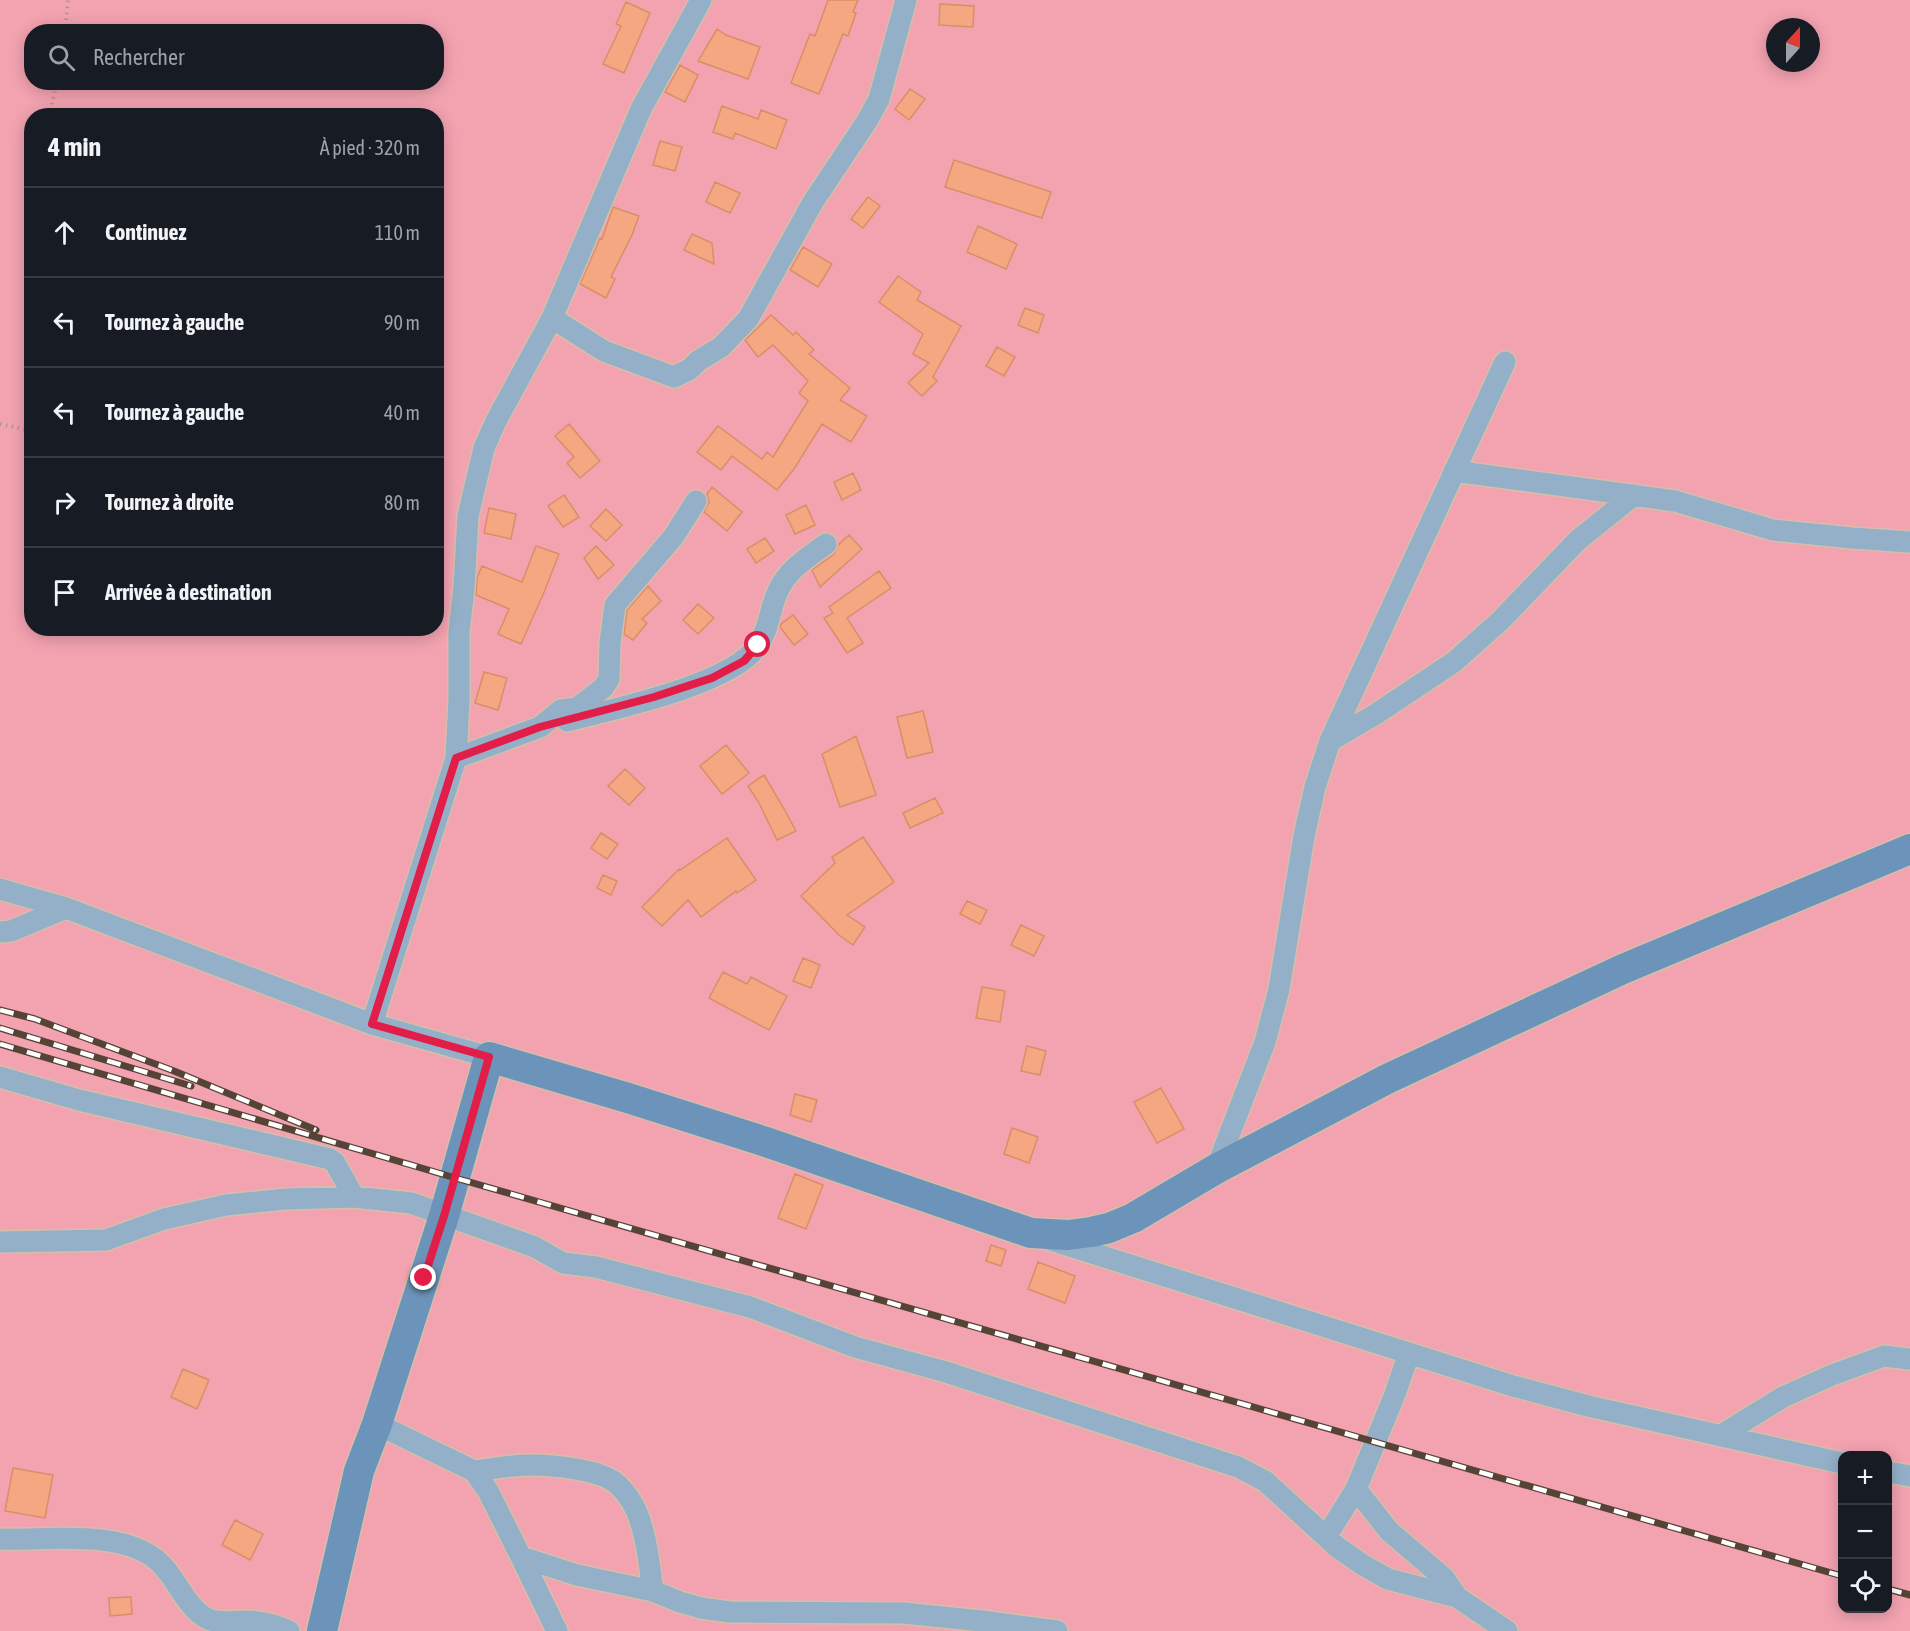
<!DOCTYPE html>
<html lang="fr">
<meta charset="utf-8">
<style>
body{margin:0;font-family:"Asap Condensed",sans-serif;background:#242831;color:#f1f3f6}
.controls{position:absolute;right:18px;bottom:18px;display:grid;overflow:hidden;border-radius:12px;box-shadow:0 3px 15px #0003}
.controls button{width:54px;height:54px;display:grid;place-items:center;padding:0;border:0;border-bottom:2px solid #363941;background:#171b24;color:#f1f3f6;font:30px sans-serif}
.compass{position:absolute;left:1766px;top:18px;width:54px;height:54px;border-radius:50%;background:#171b24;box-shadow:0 3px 15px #0003;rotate:21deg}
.stop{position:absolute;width:18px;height:18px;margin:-14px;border:4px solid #e11d48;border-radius:50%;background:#fff}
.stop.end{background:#e11d48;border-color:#fff;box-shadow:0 2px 6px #0008}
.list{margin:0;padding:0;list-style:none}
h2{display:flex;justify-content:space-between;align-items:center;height:78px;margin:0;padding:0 24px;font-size:26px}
h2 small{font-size:20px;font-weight:400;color:#9ea1a6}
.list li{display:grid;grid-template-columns:39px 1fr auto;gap:18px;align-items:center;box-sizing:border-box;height:90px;padding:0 24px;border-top:2px solid #363941}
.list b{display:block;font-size:22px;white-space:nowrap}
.list em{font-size:20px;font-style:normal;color:#9ea1a6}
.icon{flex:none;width:33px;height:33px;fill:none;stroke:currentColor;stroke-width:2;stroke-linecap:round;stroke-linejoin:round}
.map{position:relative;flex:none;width:1910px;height:1631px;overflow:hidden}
.search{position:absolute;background:#171b24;box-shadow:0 3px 15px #0003;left:24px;top:24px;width:420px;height:66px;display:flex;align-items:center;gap:15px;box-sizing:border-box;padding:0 21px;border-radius:24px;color:#9ea1a6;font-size:22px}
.panel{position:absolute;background:#171b24;box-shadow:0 3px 15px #0003;left:24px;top:108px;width:420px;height:528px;border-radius:24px}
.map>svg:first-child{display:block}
.green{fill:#f3a2b0;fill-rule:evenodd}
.building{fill:#f4a780;stroke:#d98e68;stroke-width:1.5}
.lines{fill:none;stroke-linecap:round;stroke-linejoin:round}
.street-casing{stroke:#d5bfa9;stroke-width:24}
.secondary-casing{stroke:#d5bfa9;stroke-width:33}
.path{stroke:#af9a87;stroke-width:4;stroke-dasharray:1.5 4.5;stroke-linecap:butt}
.street{stroke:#94afc8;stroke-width:21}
.secondary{stroke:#6c93b9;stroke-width:30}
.rail-casing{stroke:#554436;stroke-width:7}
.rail{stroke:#fff;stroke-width:4.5;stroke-dasharray:14;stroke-linecap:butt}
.route{stroke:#e11d48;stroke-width:8}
</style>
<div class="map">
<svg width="1910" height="1631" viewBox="0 0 1910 1631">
<rect width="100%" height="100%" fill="#f9e1c9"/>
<!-- green -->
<path class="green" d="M0,0H1910V1631H0ZM1775,27H1811V63H1775ZM32,32H436V82H32ZM32,116H436V628H32ZM1842,1456H1888V1608H1842Z"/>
<!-- building -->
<path class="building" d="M828,0H858L853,12L856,13L848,36L843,34L819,94L791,83L810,34L815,36Z
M626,2L650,13L624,73L603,64L621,26L616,24Z
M940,4L974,6L973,27L939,25Z
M717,29L726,35L760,47L748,79L698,61Z
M680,65L698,75L685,102L665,92Z
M910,89L925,99L909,120L895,109Z
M722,106L758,119L761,110L787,120L776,149L735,133L733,139L713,132Z
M660,141L682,147L675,171L653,165Z
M954,160L1051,192L1042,218L945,187Z
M715,182L740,193L730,213L706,202Z
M868,197L880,206L863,228L851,219Z
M613,207L639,216L632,235L611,277L615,279L606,298L580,284L600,238L602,239Z
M978,226L1017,244L1006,269L967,252Z
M692,234L712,243L714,264L684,250Z
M803,247L832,264L818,287L790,270Z
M898,276L921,292L917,300L961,326L933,377L937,381L922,396L908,383L929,363L913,354L923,334L879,302Z
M1025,308L1044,315L1038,333L1018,325Z
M771,315L793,335L796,332L814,350L809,354L850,388L840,400L867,416L851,442L822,424L794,469L777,490L732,456L721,470L697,452L718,426L762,459L767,452L773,457L808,401L799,393L808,381L773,345L758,357L745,340Z
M997,347L1015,357L1004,376L986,366Z
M569,424L600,461L580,478L567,463L574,457L555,436Z
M853,473L861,490L842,500L834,482Z
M712,487L742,512L727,531L704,512L709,502L707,494Z
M564,495L579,517L563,527L548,506Z
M806,505L815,525L795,534L786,515Z
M489,508L516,514L511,539L484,533Z
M606,509L622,525L606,541L590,526Z
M849,535L862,549L820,587L812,570L834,554L838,545Z
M765,538L774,551L756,563L747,549Z
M536,546L559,554L545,590L521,644L498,634L509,609L476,595L477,578L482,566L522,582Z
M596,546L614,565L598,579L584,558Z
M879,571L891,588L847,618L863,643L847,653L824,618L833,613L829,607Z
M648,586L661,601L642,619L647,623L633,640L624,634L627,610Z
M698,604L714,618L698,634L683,620Z
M793,615L808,634L794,645L780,627L781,624Z
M484,672L507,678L498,710L475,703Z
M923,711L933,752L907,758L897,717Z
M856,736L876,795L840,807L822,754Z
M726,745L749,773L722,794L700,766Z
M625,769L645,788L629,805L608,786Z
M764,775L783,807L796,831L777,840L759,803L748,786Z
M935,798L943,813L910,828L903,813Z
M601,833L618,844L607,859L591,848Z
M863,837L894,882L847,915L865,927L853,945L839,935L801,896L835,863L832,857Z
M727,838L756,880L737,893L736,891L701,917L688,900L662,926L642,907L679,869L680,870Z
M603,875L617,881L611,895L597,888Z
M967,901L987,910L980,924L960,914Z
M1021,925L1044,936L1034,956L1011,945Z
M803,958L820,965L811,988L793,981Z
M723,972L747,984L751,977L787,996L769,1030L709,998Z
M982,987L1005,991L1000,1022L976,1018Z
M1027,1046L1046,1051L1040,1075L1021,1071Z
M1161,1088L1184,1129L1157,1143L1134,1102Z
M795,1094L817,1100L811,1122L790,1115Z
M1012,1128L1038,1137L1029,1163L1004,1154Z
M795,1174L823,1185L806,1229L778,1218Z
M991,1245L1006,1250L1001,1266L986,1261Z
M1038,1262L1075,1276L1065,1303L1028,1289Z
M183,1369L209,1380L197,1409L171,1397Z
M13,1468L53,1475L45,1518L5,1511Z
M235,1520L263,1534L250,1560L222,1545Z
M131,1597L132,1614L110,1616L109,1598Z"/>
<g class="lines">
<!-- street casing -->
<g class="street-casing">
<path id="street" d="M552,318L604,351L674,377L690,369L698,361L721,347L748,319L813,202L867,121L879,99L906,0
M1454,471L1675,501L1773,530L1852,538L1910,542
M567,721C614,709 729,685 757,647C770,628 769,610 778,591C787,570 808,557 826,544
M1330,741L1376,714L1454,662L1500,621L1578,540L1634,495
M456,758L459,700V632L464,588L468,516L484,448L496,421L552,318L641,109L701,0
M0,889L66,908L372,1024L489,1057
M0,932L11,931L66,908
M372,1024L456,758L540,727L561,710L577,708L603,688L609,679L610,643L615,605L674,536L696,501
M0,1077L79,1100L330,1159L335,1163L354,1197
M1216,1169L1265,1042L1279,989L1304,836L1315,787L1330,741L1505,362
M1051,1240L1513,1386L1588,1406L1842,1463
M0,1242L106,1240L164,1219L226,1205L286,1199L354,1197L411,1203L535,1247L563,1263L596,1267L750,1307L855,1347L946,1372L1238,1467L1265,1481L1337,1547L1363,1565L1388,1579L1457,1597L1507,1631
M377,1424L474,1471L488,1491L521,1557L577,1575L653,1591L680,1602L701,1608L730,1612L903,1613L982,1621L1057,1631
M1720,1436L1783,1397L1832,1375L1884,1356L1910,1359
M474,1471C492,1469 511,1465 529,1465C552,1465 600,1469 617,1484C625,1491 632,1502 636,1510C647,1536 649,1564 653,1591
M1888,1472L1910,1476
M1356,1489L1389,1531L1444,1578L1457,1597
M1326,1537L1356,1489L1395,1394L1409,1353
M0,1539C47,1541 124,1528 160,1563C178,1580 185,1607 208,1619C220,1624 232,1621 244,1621C259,1621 276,1625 289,1631
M521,1557L557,1631"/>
</g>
<!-- secondary casing -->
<g class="secondary-casing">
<path id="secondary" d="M322,1631L359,1471L377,1424L444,1216L489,1057L628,1098L763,1141L1031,1233L1068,1235L1091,1232L1109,1228L1133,1218L1216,1169L1387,1079L1623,969L1910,849"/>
</g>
<!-- path -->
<path class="path" d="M65,32L68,0
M49,116L57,82
M0,424L32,431
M436,551H448"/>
<!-- street -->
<use href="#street" class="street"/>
<!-- secondary -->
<use href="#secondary" class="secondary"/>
<!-- rail casing -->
<g class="rail-casing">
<path id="rail" d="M0,1010L35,1019L174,1071L316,1130
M0,1028L191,1086
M0,1044L452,1177L1842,1576
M1888,1589L1910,1595"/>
</g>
<!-- rail -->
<use href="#rail" class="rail"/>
</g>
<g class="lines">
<!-- route -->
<path class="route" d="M424,1278L444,1216L489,1057L372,1024L456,758L540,727L654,697L712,678L744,661L758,645"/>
</g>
</svg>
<div class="controls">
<button>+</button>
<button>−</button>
<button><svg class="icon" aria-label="locate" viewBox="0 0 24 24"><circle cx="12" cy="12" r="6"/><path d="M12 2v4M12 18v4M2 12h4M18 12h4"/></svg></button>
</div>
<svg class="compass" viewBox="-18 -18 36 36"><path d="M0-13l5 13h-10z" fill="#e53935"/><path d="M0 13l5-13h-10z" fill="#9ea1a6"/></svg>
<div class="stop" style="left:758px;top:645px"></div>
<div class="stop end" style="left:424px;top:1278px"></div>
<div class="search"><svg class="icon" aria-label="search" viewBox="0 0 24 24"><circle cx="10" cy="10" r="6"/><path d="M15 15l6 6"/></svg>Rechercher</div>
<section class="panel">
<h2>4 min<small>À pied · 320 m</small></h2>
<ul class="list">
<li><svg class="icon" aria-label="ahead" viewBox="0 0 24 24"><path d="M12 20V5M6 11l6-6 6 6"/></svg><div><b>Continuez</b></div><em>110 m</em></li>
<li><svg class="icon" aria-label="left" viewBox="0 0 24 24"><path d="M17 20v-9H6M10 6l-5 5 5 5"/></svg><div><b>Tournez à gauche</b></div><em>90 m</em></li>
<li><svg class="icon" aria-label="left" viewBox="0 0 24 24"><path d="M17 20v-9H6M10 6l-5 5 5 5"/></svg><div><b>Tournez à gauche</b></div><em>40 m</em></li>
<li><svg class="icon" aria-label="right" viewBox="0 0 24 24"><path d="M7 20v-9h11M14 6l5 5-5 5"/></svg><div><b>Tournez à droite</b></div><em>80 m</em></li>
<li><svg class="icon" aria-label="arrive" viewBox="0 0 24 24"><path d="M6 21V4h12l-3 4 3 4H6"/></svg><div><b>Arrivée à destination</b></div></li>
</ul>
</section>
</div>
